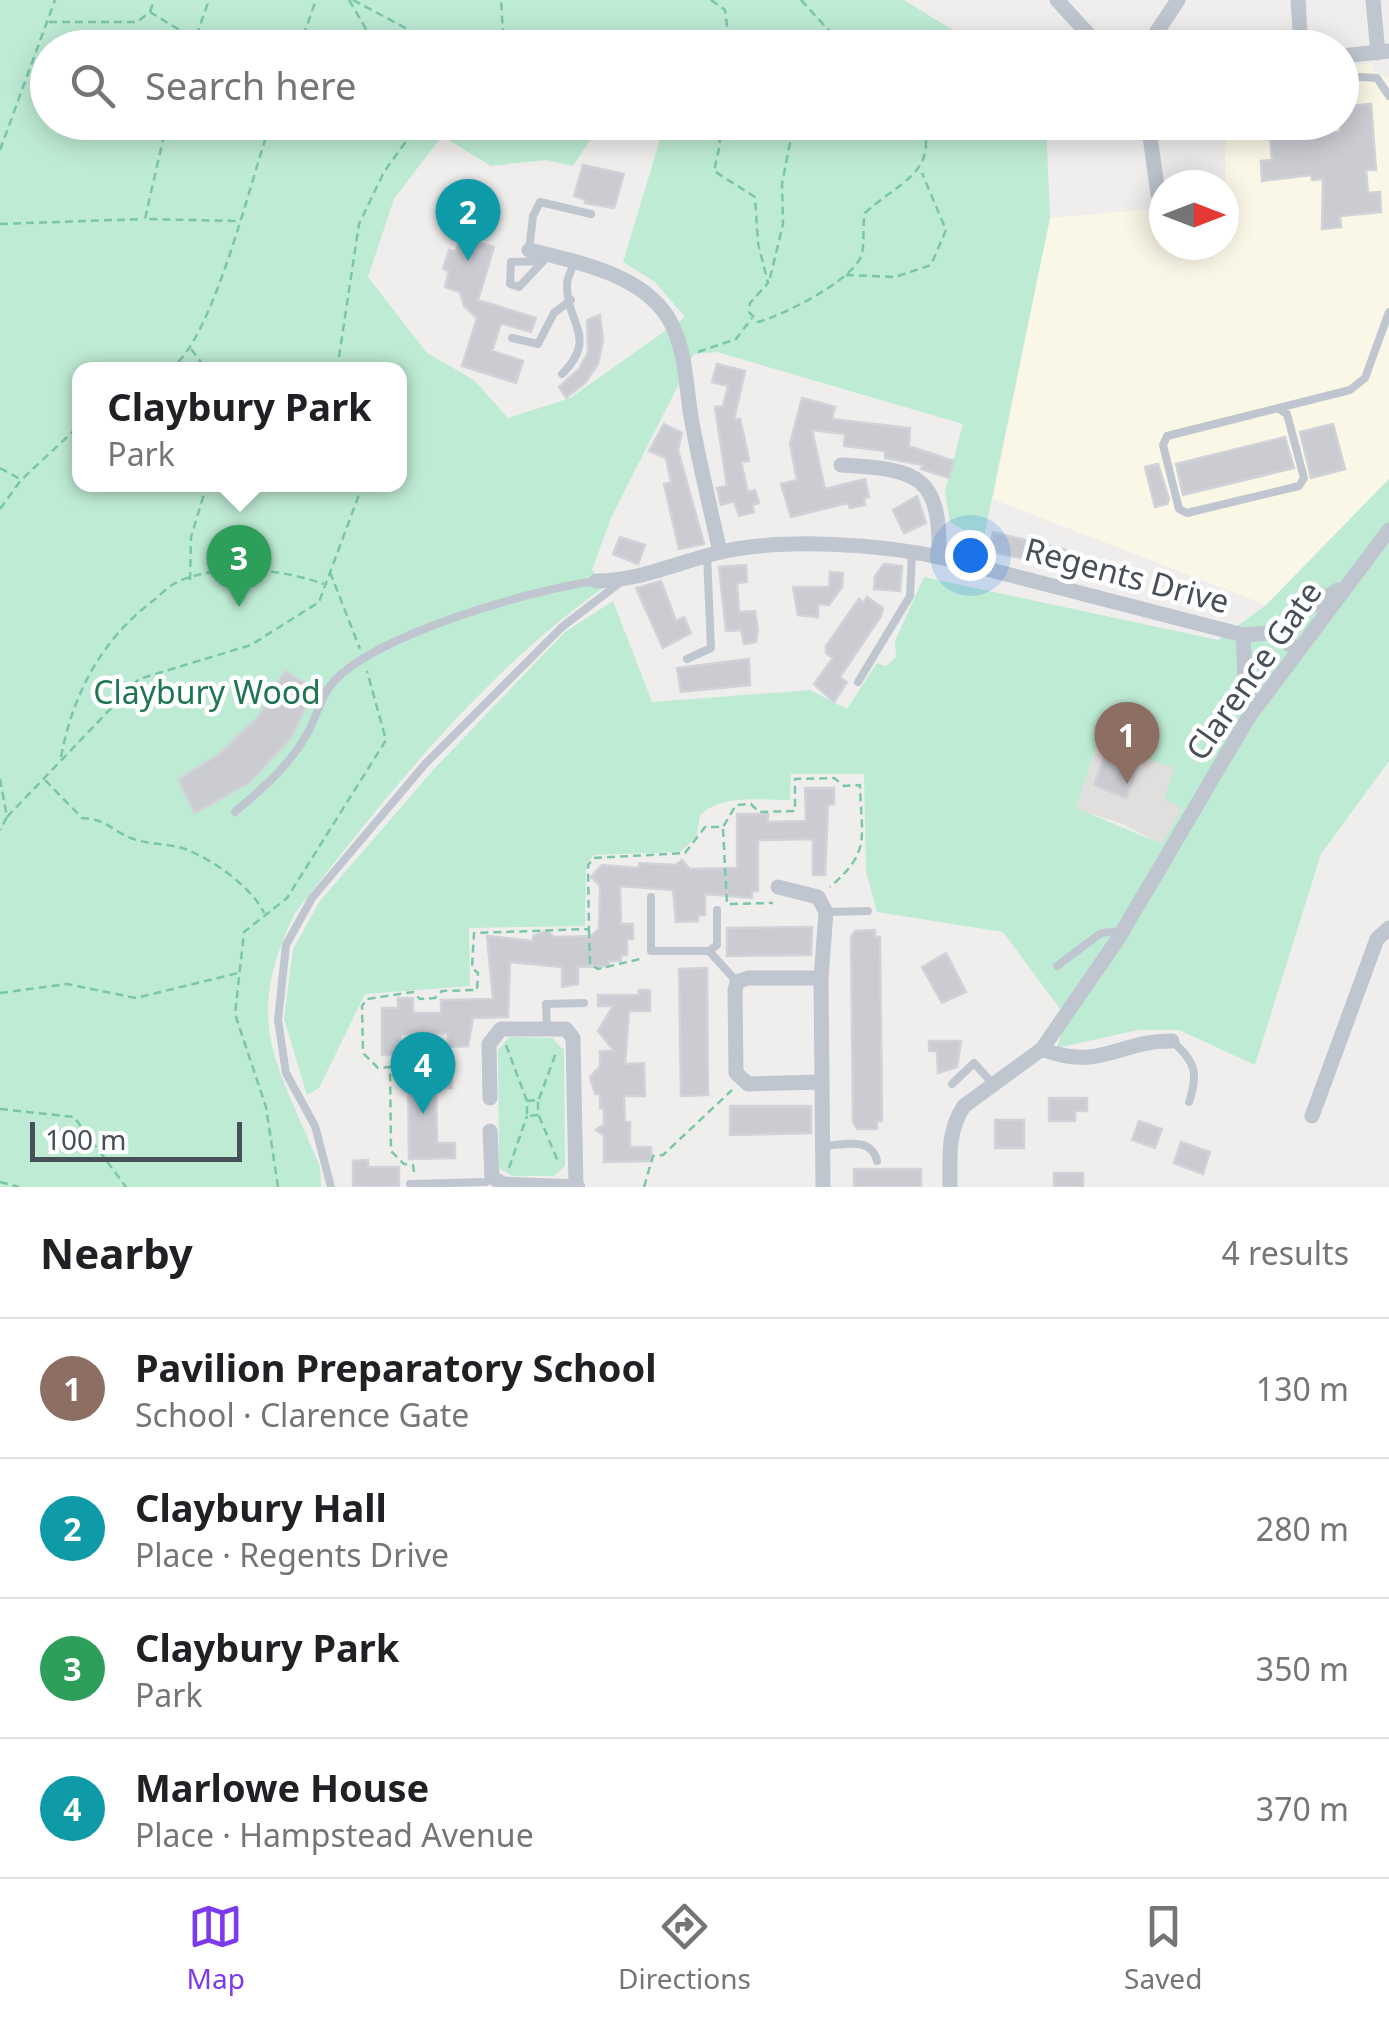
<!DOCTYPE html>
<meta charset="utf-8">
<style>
body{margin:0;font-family:"Noto Sans",sans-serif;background:#f6f6f6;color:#202124}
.compass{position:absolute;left:1149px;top:170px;width:90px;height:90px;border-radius:50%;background:#fff;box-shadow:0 5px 25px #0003;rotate:90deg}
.scale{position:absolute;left:30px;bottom:25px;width:212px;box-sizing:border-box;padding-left:10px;border:5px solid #474f59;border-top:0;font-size:28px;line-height:35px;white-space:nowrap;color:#474f59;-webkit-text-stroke:8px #fff;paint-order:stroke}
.you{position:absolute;left:970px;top:555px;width:35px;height:35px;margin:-25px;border:8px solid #fff;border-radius:50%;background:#1a73e8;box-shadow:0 0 0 15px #1a73e833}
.badge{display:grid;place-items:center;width:65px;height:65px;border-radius:50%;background:#7c3aed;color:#fff;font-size:32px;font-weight:700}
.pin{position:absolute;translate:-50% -82px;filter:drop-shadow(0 2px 5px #0008)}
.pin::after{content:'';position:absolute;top:52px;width:35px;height:30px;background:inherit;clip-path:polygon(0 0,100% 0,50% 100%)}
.popup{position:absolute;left:72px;top:362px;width:335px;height:130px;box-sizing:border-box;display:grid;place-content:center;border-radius:20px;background:#fff;filter:drop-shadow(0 2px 8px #0005);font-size:32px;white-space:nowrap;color:#757577}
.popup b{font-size:38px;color:#202124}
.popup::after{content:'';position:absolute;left:50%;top:100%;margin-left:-20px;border:20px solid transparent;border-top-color:#fff}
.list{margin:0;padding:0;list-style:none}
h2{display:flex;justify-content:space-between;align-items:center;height:130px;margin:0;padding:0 40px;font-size:42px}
h2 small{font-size:32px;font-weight:400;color:#757577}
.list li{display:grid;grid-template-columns:65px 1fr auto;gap:30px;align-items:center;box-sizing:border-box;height:140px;padding:0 40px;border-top:2px solid #e0e0e0}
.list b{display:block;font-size:38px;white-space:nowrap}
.list p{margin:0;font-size:32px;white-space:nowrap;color:#757577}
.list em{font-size:32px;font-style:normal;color:#757577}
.icon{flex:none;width:55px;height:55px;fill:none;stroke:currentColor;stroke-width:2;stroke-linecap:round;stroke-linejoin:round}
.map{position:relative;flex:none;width:1389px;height:1187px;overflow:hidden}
.search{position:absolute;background:#fff;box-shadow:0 5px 25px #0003;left:30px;right:30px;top:30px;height:110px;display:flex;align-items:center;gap:25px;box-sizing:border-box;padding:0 35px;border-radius:55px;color:#757577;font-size:38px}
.sheet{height:690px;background:#fff}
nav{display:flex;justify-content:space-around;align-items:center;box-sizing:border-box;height:140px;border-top:2px solid #e0e0e0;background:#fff;font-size:28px;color:#757577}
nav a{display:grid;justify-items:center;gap:5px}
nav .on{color:#7c3aed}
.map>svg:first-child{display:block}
.commercial{fill:#faf7e7}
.education{fill:#e1dfde}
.green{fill:#beebd4;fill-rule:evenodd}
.building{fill:#caccd2;stroke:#d2d3d9;stroke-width:2.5}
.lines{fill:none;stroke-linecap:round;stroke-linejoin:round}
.path{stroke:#79c7a8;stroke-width:2.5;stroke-dasharray:8 5;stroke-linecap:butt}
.lane{stroke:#bfc6cf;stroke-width:8}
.street{stroke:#bfc6cf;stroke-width:15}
.labels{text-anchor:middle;stroke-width:9;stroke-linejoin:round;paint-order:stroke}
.street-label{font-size:32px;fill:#474f59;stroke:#fff}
.park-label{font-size:32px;fill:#1d7552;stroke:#fff}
</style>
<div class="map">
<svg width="1389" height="1187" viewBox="0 0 1389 1187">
<rect width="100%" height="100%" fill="#f0eeed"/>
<!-- commercial -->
<path class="commercial" d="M1372,63L1374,72L1389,78V479L1266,605L993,499L1050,218L1164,208V245H1224L1226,123L1342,122V67Z"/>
<!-- education -->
<path class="education" d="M1104,724L1145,739L1175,768L1182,808L1162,845L1123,824L1076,809Z"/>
<!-- green -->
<path class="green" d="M0,0H904L980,47L48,48V122L614,123L595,132L573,166L545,160L491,166L442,136L394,199L368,277L427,353L474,380L508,418L570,398L685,317L655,282L623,262L665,123H1046L1050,218L983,541L950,522L945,491L963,424L717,352L694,354L611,518L592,570L603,588C483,673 385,797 295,913C241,1025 278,1063 320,1167L321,1187H0ZM79,370H399V484H79Z
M1389,479V761L1321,854L1255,1065L1179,1030H1138L1057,1048L1066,1017L1003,932L877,912L866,872L864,774H791L790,800C760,800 723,794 700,815L697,836L680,852L594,855L586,865L585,926L469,928L470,986L365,994L319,1088L307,1095L284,1019L293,949L320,901L434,769L565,632L613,601L652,702L810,690L847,709L877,663L886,666L896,657L895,641L924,577L1218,640L1266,605ZM1104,724L1145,738L1139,756L1174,768L1165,799L1182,808L1162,844L1076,808Z
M509,1037L552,1038L564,1050L565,1166L554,1176H512L499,1168L498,1050Z"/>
<!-- building -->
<path class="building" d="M1371,104L1376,170H1366L1368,193L1380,192L1381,212L1340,216L1341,227L1322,229L1323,179L1312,180L1311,175L1262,181L1261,161L1272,160L1269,122H1293L1294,136L1340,132L1342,107Z
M583,165L624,174L614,208L585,203L586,200L574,196Z
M460,237L494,247L478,300L536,318L531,332L501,323L492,351L523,361L516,383L462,366L477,318L464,306L460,292L445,287L449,271L443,269L449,250L456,252Z
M600,315L603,340L598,364L585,383L566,398L559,387L579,369L588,352L587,320Z
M717,364L745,371L734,420L740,419L746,445L749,461L741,462L748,492L755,490L759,503L752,505L754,512L739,516L734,501L721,505L717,488L727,486L715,407L723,406L728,386L712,382Z
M802,398L835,407L832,419L910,428L909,446L954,461L949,478L921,469L923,465L885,458V451L844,446L845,434L812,430L825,489L865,479L869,497L864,498L865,505L850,508L848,503L791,517L781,484L797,480L790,444Z
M664,424L682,433L678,450L704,544L679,549L664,484L671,482L666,458L649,451Z
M1333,424L1345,469L1311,478L1300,432Z
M1285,437L1294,468L1183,495L1176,464Z
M1158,464L1169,499L1167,504L1155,507L1145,467Z
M917,496L926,523L904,533L893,510Z
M993,532L1066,550L1062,568L989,551Z
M620,537L645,545L638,564L613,554Z
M884,564L902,566L900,591L874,589L875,576Z
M746,565L747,582L737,583L739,612L755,611L758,631L756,642L744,644L741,630L726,631L719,567Z
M830,572L843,573L842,587L829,605L818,604V617L798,615L793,587H829Z
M661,581L676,621L684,617L691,633L663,648L636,588Z
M867,597L883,608L881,616L840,677L847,682L834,702L814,684L833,658L826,653V646L859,599L863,603Z
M749,659L750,685L681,692L677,668Z
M285,671L314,689L291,738L249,783L195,813L178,780L219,754L258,717Z
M1106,752L1139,764L1126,798L1094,785Z
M805,788H834V804L828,805L825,875H813V839L758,840V891H752V898L705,894V915H698V921L676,922L673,890L620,886L621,924H633V939H627V955H621V961H609V966L578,967V984L562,987V967L510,962L508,1017L473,1018L468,1046L449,1047L448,1033L400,1034V1055H382V1008H398V998H413V1013H441V1000L493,999L487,936L533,941V936L547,931L554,937L591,936L599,929L600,886L591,877L602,865L639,868V863L676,865L682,860L690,869L737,868V814H768V822L806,821Z
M812,927L811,955L727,956V928Z
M875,930V937H880L882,1121H877V1129H857L853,1122L851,937L855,931Z
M946,953L966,992L942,1003L922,967Z
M707,968L708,1095L681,1096L679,969Z
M639,990H650V1011H629L625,1064L644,1063L645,1096H624L625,1122H630V1147H651L652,1161L604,1162V1136L596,1130L604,1124V1108H600V1094H595L590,1077L600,1066V1051H614L598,1031L613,1006H598V995H639Z
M929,1041H961L957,1067L938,1073L937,1051H929Z
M408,1068H452V1088H436L437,1143H455V1158L409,1159Z
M1049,1098H1087V1111H1075V1121H1049Z
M730,1106H811V1133L730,1135Z
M995,1120H1024V1148H995Z
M1139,1121L1162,1129L1155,1148L1132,1140Z
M1181,1142L1210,1152L1203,1174L1174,1163Z
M368,1160V1167H399V1187H353V1161Z
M854,1169H921V1187H854Z
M1054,1173H1083V1187H1054Z"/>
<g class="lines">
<!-- path -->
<path class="path" d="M349,0L377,48
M353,0L443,48
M711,0L725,10L730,48
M801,0L845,48
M150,12L154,0
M49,22H137L150,12L209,48
M192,48L209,0
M299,48L316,0
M496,48L503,32L501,0
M167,122L145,219L238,221
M717,122L720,144L714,171L755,197L758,243L768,283L750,303L749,312L758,322C782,316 858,278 862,253C865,240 862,226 865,213C896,184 941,171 921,122
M0,150L55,0
M0,224L143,219
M846,275L895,277L931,265L946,230L922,173
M770,278L783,224L782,184L794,122
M191,349L207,370
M698,352L736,339L752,318
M168,370C212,347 252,174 271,122
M337,370L359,224L384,172L420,122
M0,468L20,479
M0,509L21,480L79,426
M330,572L360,649
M190,580L191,537L207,484
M61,757C73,693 102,639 154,600C161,594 170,585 179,581C222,563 282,569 324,584
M0,779L7,817L0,830
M45,780L82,818C109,820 109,829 131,838C148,845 168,843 185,849C212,859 252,887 264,913
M7,817L139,679L251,645L319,602L363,484
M723,829L727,904L773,903
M589,930L590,964L598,969L644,958
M0,993L67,984L136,998L238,973
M506,1045L527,1101V1116L538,1115V1100L527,1101
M539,1099L557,1050
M0,1109L74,1117L126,1187
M539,1116L559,1164
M509,1168L527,1116
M414,1172L413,1165L404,1164L391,1151L390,1067L378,1068L363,1053L362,1006L367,999L413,992L420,999L435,998L442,991L477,990L478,973L472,968L474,933L589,929L588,865L594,858L685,853L705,827H723L736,805L751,804L759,812L795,811V779L834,778L844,786L860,785C861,837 872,851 830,887
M0,1182L19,1187
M278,1187L266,1107L235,1014L244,932L287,898L386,740L367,671
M644,1187L653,1156L663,1155L732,1090"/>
<!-- lane -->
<path class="lane" d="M1342,76L1377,78L1389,96
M529,250L533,216L540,202L591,214
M543,261L511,262L510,284L519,287L549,255
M512,338L538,344L554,313L571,300
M562,374C599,337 566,324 567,284C567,277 573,268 575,261
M1279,409L1287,414L1304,478L1299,486L1187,513L1179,509L1163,445L1167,436L1350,390L1365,378L1389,312
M687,659L711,648L707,555
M858,682L910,596L912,554
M235,812C263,788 289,766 307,734C316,719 320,699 330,686C368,636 534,589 596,581
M651,897V951H709L737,982
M827,912L868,911
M709,951L717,945V910
M1057,966L1101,933L1123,931
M547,1029L546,1004L584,1003
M1172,1041C1195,1061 1199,1073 1189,1102
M952,1084L974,1063L993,1084
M823,1146C844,1145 872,1136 877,1161
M410,1184L486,1182L492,1177
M331,1187L315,1126L286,1073L278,1020L286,945L312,898L426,763L562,627L618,584"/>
<!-- street -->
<path class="street" d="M1057,0L1101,48
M1298,0L1301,48
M1373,0L1378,53
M1146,48L1178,0
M1342,56L1389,51
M1148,122L1158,194
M529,250C577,262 650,275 673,327C686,355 686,386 691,417C699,462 710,507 720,552
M841,465C918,469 941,475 939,557
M596,581C638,581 676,563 717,553C782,537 883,544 948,559L1243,635L1269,633L1298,649
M1269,633L1338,590
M1243,635L1245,678L1261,699
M778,887L818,897L826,912L821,978L823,1187
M821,978H748L737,982L735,990L736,1073L748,1084L822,1082
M1042,1049C1101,1072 1119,1040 1172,1041
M490,1098L489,1044L501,1029H566L573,1038L576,1186
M1312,1116L1377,939L1389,928
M490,1131L492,1177L503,1184L578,1187
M950,1187C950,1158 947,1131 964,1106L1042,1049L1118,939L1248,718L1389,530"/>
</g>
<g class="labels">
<!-- street labels -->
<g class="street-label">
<text transform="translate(1127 576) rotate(15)" y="11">Regents Drive</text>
<text transform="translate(1254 671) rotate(-55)" y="11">Clarence Gate</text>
</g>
<!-- park labels -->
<g class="park-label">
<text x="207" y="704">Claybury Wood</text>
</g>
</g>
</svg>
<svg class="compass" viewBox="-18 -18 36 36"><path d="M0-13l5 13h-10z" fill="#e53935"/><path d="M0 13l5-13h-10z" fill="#757577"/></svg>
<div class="scale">100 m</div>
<div class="you"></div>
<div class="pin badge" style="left:1127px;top:784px;background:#8d6e63">1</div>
<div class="pin badge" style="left:468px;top:261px;background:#0f9aa8">2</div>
<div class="pin badge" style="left:239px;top:607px;background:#2e9e5b">3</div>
<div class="popup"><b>Claybury Park</b>Park</div>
<div class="pin badge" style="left:423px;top:1114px;background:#0f9aa8">4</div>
<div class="search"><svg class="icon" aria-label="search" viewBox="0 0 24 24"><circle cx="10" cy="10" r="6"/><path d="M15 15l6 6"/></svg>Search here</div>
</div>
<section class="sheet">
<h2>Nearby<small>4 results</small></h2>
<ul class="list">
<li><span class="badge" style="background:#8d6e63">1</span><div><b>Pavilion Preparatory School</b><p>School · Clarence Gate</p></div><em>130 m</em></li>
<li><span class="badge" style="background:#0f9aa8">2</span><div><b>Claybury Hall</b><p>Place · Regents Drive</p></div><em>280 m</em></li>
<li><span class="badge" style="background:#2e9e5b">3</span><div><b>Claybury Park</b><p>Park</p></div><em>350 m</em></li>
<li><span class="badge" style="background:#0f9aa8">4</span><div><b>Marlowe House</b><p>Place · Hampstead Avenue</p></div><em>370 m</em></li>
</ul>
</section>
<nav>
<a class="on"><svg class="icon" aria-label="map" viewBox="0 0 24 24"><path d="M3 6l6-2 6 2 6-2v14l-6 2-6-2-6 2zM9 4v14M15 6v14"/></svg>Map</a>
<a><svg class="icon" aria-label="directions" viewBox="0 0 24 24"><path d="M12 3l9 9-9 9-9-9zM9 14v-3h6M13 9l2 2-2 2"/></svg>Directions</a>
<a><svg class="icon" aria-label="saved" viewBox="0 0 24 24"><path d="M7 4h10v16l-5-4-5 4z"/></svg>Saved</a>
</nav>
